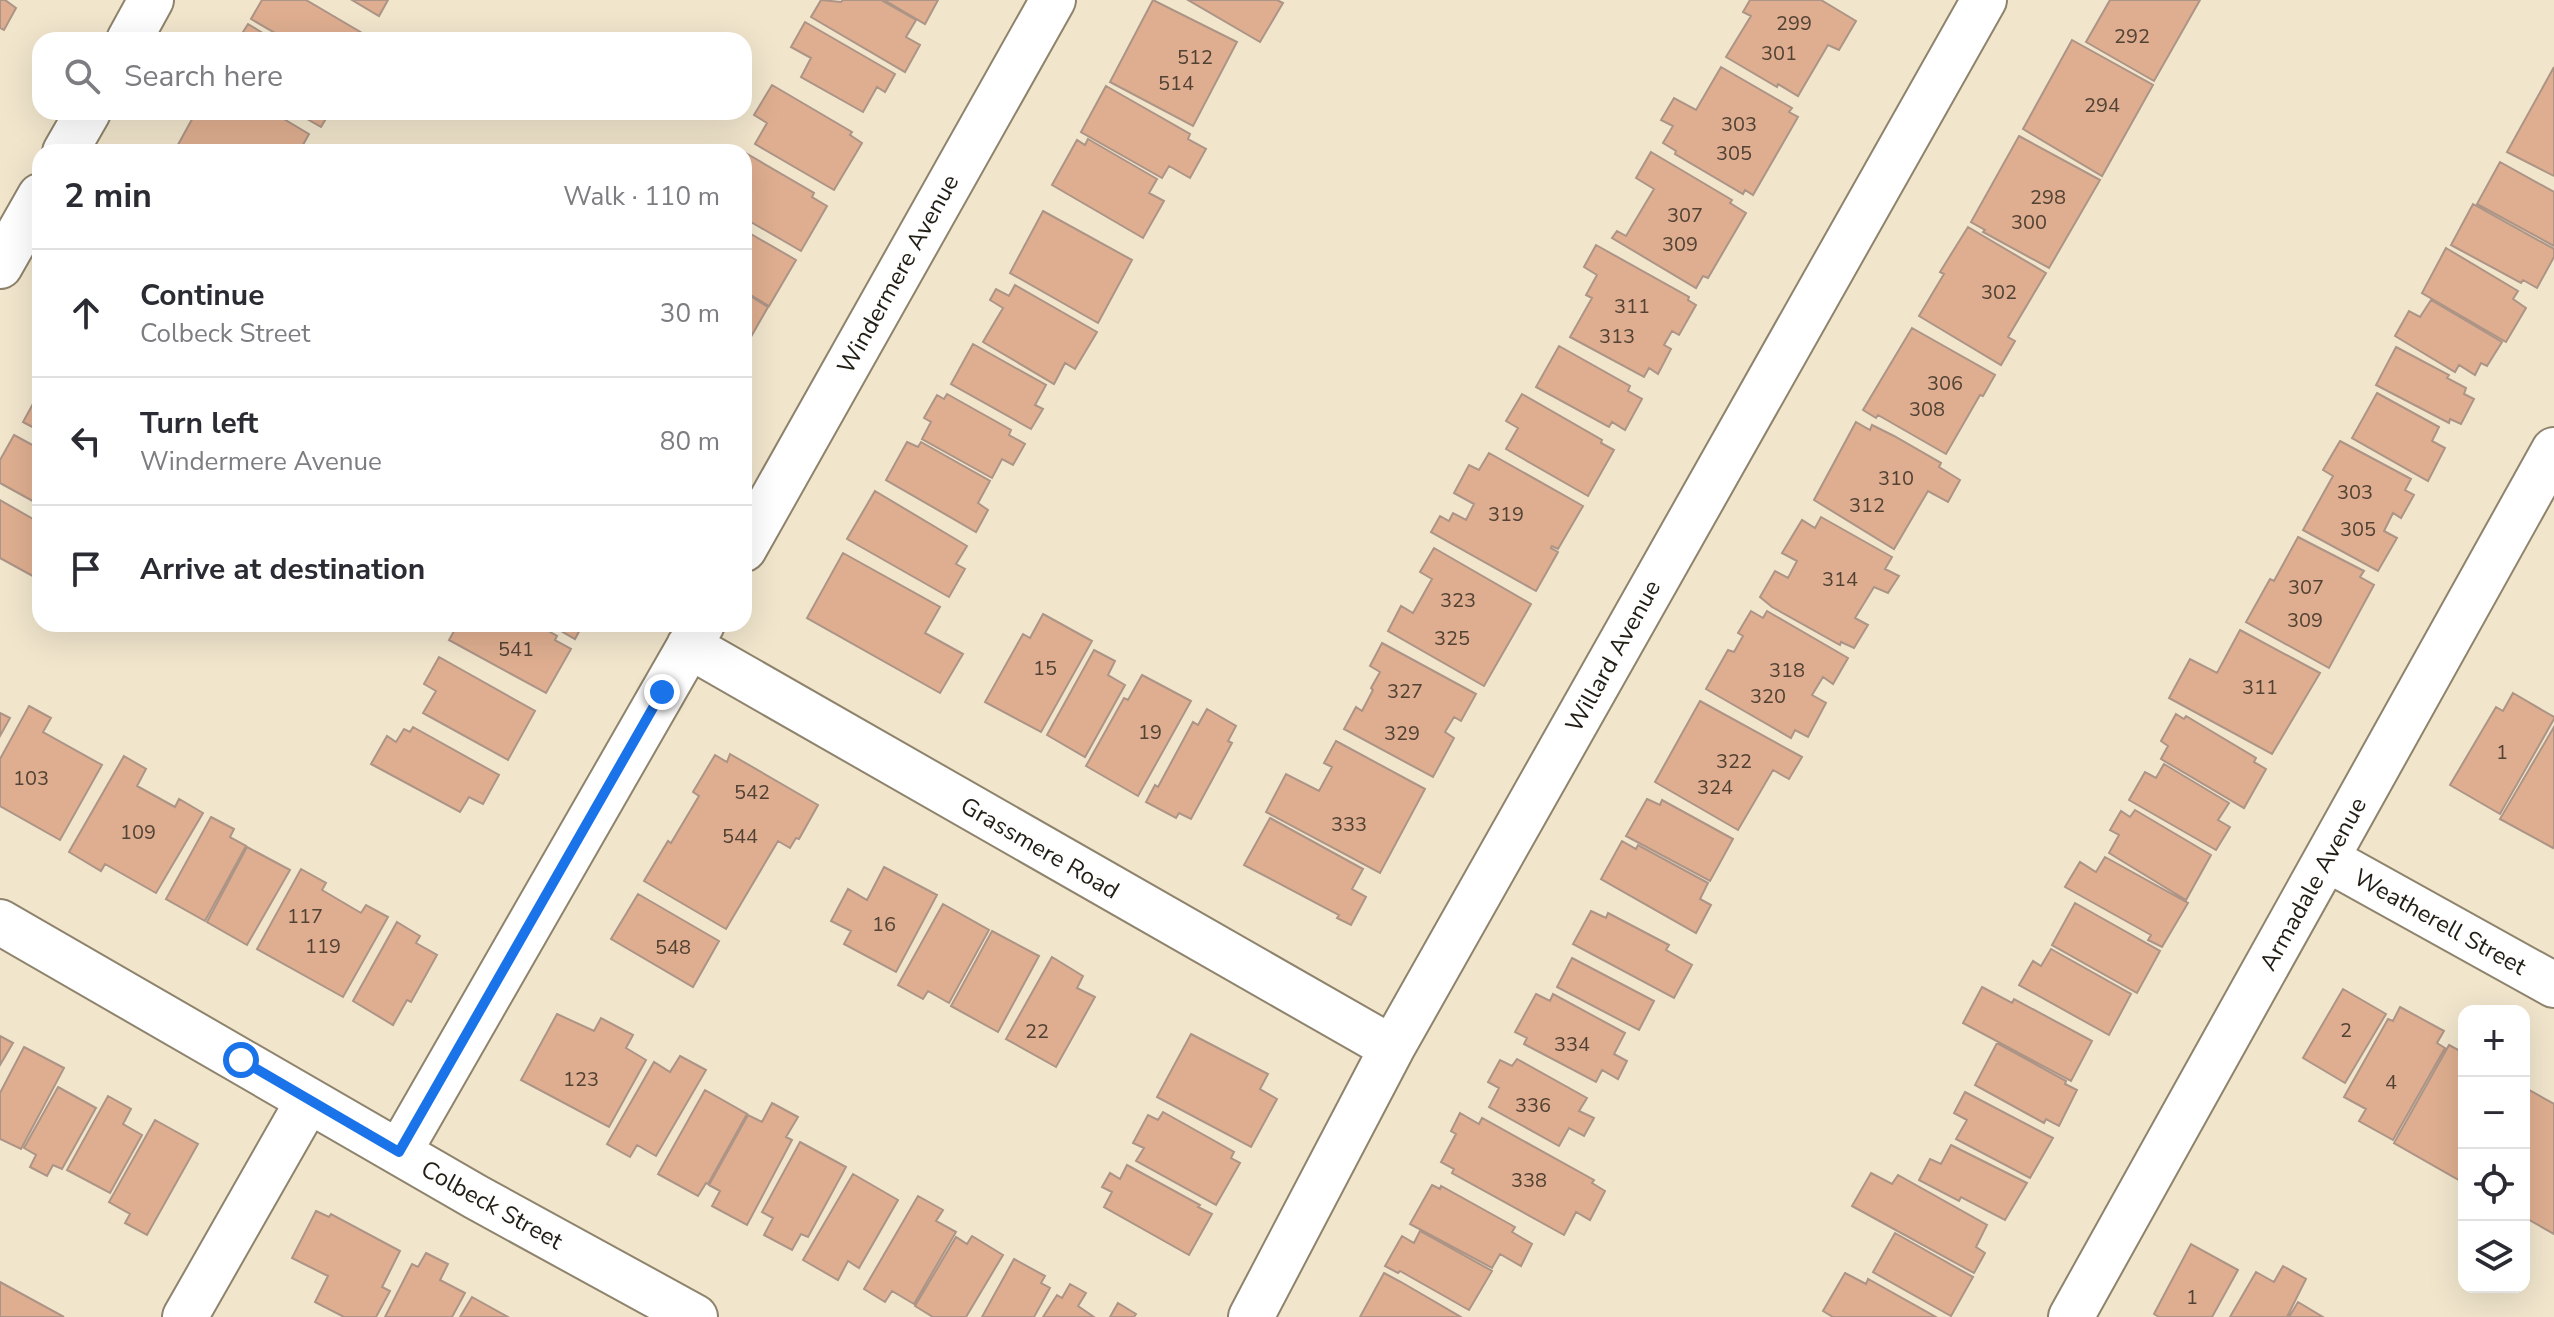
<!DOCTYPE html>
<meta charset="utf-8">
<style>
body{margin:0;font-family:"Nunito Sans",sans-serif;background:#f2f2f3;color:#2b2b33}
.controls{position:absolute;right:24px;bottom:24px;display:grid;overflow:hidden;border-radius:16px;box-shadow:0 8px 32px #0002}
.controls button{width:72px;height:72px;display:grid;place-items:center;padding:0;border:0;border-bottom:2px solid #e1e1e2;background:#fff;color:#2b2b33;font:40px sans-serif}
.stop{position:absolute;width:24px;height:24px;margin:-18px;border:6px solid #1a73e8;border-radius:50%;background:#fff}
.stop.end{background:#1a73e8;border-color:#fff;box-shadow:0 2px 8px #0008}
.list{margin:0;padding:0;list-style:none}
h2{display:flex;justify-content:space-between;align-items:center;height:104px;margin:0;padding:0 32px;font-size:34px}
h2 small{font-size:26px;font-weight:400;color:#7c7c81}
.list li{display:grid;grid-template-columns:52px 1fr auto;gap:24px;align-items:center;box-sizing:border-box;height:128px;padding:0 32px;border-top:2px solid #e1e1e2}
.list b{display:block;font-size:30px;white-space:nowrap}
.list p{margin:0;font-size:26px;white-space:nowrap;color:#7c7c81}
.list em{font-size:26px;font-style:normal;color:#7c7c81}
.icon{flex:none;width:44px;height:44px;fill:none;stroke:currentColor;stroke-width:2;stroke-linecap:round;stroke-linejoin:round}
.map{position:relative;flex:none;width:2554px;height:1317px;overflow:hidden}
.search{position:absolute;background:#fff;box-shadow:0 8px 32px #0002;left:32px;top:32px;width:720px;height:88px;display:flex;align-items:center;gap:20px;box-sizing:border-box;padding:0 28px;border-radius:24px;color:#7c7c81;font-size:30px}
.panel{position:absolute;background:#fff;box-shadow:0 8px 32px #0002;left:32px;top:144px;width:720px;height:488px;border-radius:24px}
.map>svg:first-child{display:block}
.building{fill:#dfae90;stroke:#ac9486;stroke-width:2}
.lines{fill:none;stroke-linecap:round;stroke-linejoin:round}
.street-casing{stroke:#8e836c;stroke-width:48}
.street{stroke:#fff;stroke-width:44}
.route{stroke:#1a73e8;stroke-width:10}
.labels{text-anchor:middle;stroke-width:8;stroke-linejoin:round;paint-order:stroke}
.number-label{font-size:20px;fill:#524234}
.street-label{font-size:24px;fill:#231e15;stroke:#fff}
</style>
<div class="map">
<svg width="2554" height="1317" viewBox="0 0 2554 1317">
<rect width="100%" height="100%" fill="#f1e5cc"/>
<!-- building -->
<path class="building" d="M0,0H5L16,8L4,30L0,28Z
M262,0H306L369,37L367,40H287L251,19Z
M352,0H388L379,16Z
M821,0L841,2L843,0H881L916,20L906,37L920,45L905,72L811,17Z
M884,0H938L925,24Z
M1153,0L1237,42L1193,126L1110,82Z
M1188,0H1277L1283,3L1260,42Z
M1750,0H1821L1856,21L1839,50L1828,45L1798,96L1778,84L1777,87L1726,57L1751,16L1743,12Z
M2110,0H2200L2154,81L2086,42Z
M805,22L895,74L885,92L877,87L863,112L801,77L811,58L791,47Z
M248,24L274,40H238Z
M2072,40L2153,85L2102,176L2023,129Z
M1721,67L1792,108L1789,112L1798,117L1753,195L1745,190L1743,194L1675,154L1676,151L1663,143L1673,126L1661,120L1674,98L1696,110Z
M2554,67V176L2507,152Z
M772,85L852,132L850,135L862,143L834,190L755,144L767,123L754,115Z
M1106,86L1190,134L1188,139L1206,149L1190,178L1169,166L1162,178L1081,132Z
M196,112H272L309,134L299,152H174Z
M295,112H330L321,127Z
M2019,136L2100,180L2049,268L1983,232L1985,230L1971,222Z
M1088,139L1157,179L1149,193L1164,201L1143,238L1052,185L1077,140L1085,145Z
M744,152L814,193L812,197L827,206L801,251L744,218Z
M1651,152L1732,200L1730,203L1746,213L1708,278L1703,276L1696,288L1612,238L1617,231L1626,236L1654,189L1636,178Z
M2500,162L2554,192V246L2477,204Z
M2473,204L2554,249V257L2537,288L2523,280L2521,283L2451,245Z
M1043,211L1132,260L1098,323L1010,273Z
M1968,227L2046,273L2008,337L2015,341L2001,365L1919,316L1944,274L1940,272Z
M744,230L796,260L769,306L744,291Z
M1596,245L1689,297L1688,300L1696,305L1679,335L1672,331L1664,345L1671,349L1658,374L1649,368L1644,377L1570,337L1592,298L1586,295L1597,275L1584,267Z
M2446,248L2518,291L2513,299L2526,308L2506,342L2422,293Z
M1015,285L1097,332L1075,369L1065,363L1054,384L983,342L1003,308L990,300L996,289L1009,296Z
M744,292L768,307L744,349Z
M2431,300L2502,342L2487,366L2481,363L2475,375L2459,365L2455,372L2395,336L2409,311L2420,317Z
M1912,328L1995,375L1983,396L1980,395L1946,454L1878,415L1876,418L1863,410Z
M973,344L1046,385L1035,405L1043,409L1031,429L951,384Z
M1559,346L1630,386L1628,391L1642,399L1625,430L1612,422L1609,427L1536,387Z
M2396,347L2449,375L2447,378L2466,388L2464,394L2474,399L2461,424L2450,419L2449,423L2376,385Z
M40,391V431L23,422Z
M2377,393L2439,427L2432,441L2445,448L2428,481L2352,438Z
M947,394L1011,430L1009,435L1025,444L1013,465L1002,459L992,478L922,439L931,422L924,418L937,395L944,399Z
M1522,394L1602,440L1601,443L1614,450L1588,496L1506,449L1518,428L1506,421Z
M1856,422L1870,430L1872,425L1894,436L1941,463L1939,467L1960,480L1948,502L1928,491L1894,549L1814,500Z
M14,435L40,449V505L0,483V460Z
M2340,441L2411,479L2405,490L2414,495L2401,518L2393,513L2384,531L2397,538L2378,571L2303,530L2333,476L2323,470Z
M907,442L918,447L921,442L990,481L978,503L988,510L976,532L886,480Z
M1489,453L1583,506L1558,549L1552,546L1551,548L1558,552L1536,591L1431,532L1440,516L1449,521L1453,513L1466,520L1474,504L1454,493L1469,465L1479,470Z
M875,491L967,546L956,564L965,569L949,597L847,539Z
M0,500L40,523V580L0,558Z
M1821,517L1892,557L1885,569L1899,576L1888,593L1874,587L1855,618L1868,625L1854,648L1841,642L1840,645L1772,607L1760,597L1775,571L1788,578L1797,561L1782,553L1802,520L1815,528Z
M2298,537L2364,571L2360,577L2374,585L2329,668L2246,622L2270,579L2274,581Z
M1434,548L1531,604L1484,686L1388,631L1401,606L1413,613L1432,579L1420,572Z
M843,553L940,607L925,633L963,654L940,693L807,618Z
M1751,611L1763,618L1767,611L1848,658L1833,684L1823,677L1812,695L1826,703L1808,737L1795,730L1791,738L1706,689L1728,650L1734,652L1743,636L1738,633Z
M1043,614L1092,641L1041,732L985,702L1023,634L1030,638Z
M458,624H536L557,636L555,640L571,649L546,693L449,640Z
M549,624H583L575,639Z
M2240,630L2320,673L2272,754L2169,698L2190,659L2217,673Z
M1382,643L1476,694L1461,721L1454,717L1445,732L1454,738L1433,777L1344,729L1356,707L1362,711L1373,690L1371,688L1380,672L1370,666Z
M1094,650L1115,661L1108,675L1125,685L1085,757L1047,735Z
M439,657L535,711L508,760L423,713L436,691L424,684Z
M1142,675L1191,701L1138,796L1086,766L1124,698L1128,700Z
M2513,693L2554,717V719L2500,814L2450,785L2496,707L2503,711Z
M1700,701L1802,757L1789,779L1773,770L1738,830L1655,782Z
M29,706L51,718L43,732L102,765L60,840L0,806V759Z
M1207,709L1236,726L1228,741L1232,743L1191,819L1179,813L1176,818L1146,802L1155,785L1158,787L1193,722L1198,725Z
M0,713L10,718L0,736Z
M2176,714L2184,719L2186,716L2256,758L2254,762L2266,769L2244,808L2161,759L2168,746L2161,741Z
M413,727L499,775L483,804L469,797L460,812L371,764L387,736L396,742L404,729L410,732Z
M2554,727V845L2553,848L2500,819Z
M1336,741L1425,789L1380,873L1266,812L1286,774L1319,791L1332,767L1324,763Z
M730,754L818,805L799,839L796,838L790,848L778,841L726,929L644,881L668,841L671,843L699,796L693,792L715,755L727,762Z
M124,756L146,769L137,786L175,807L179,799L203,813L156,893L105,864L101,871L69,852Z
M2164,764L2229,803L2218,820L2230,827L2216,850L2129,800L2145,772L2156,778Z
M1647,799L1660,805L1662,800L1733,839L1710,881L1626,836Z
M2135,810L2211,855L2186,900L2109,853L2119,835L2110,830L2121,811L2130,817Z
M211,817L234,829L230,837L246,846L205,921L166,899Z
M1270,818L1363,869L1352,889L1366,897L1351,925L1337,918L1339,915L1244,865Z
M1622,841L1636,849L1638,845L1708,883L1700,899L1711,905L1696,933L1601,879Z
M247,847L290,870L247,945L207,922Z
M2105,857L2188,903L2162,947L2148,940L2151,935L2065,887L2080,862L2096,872Z
M884,867L937,895L896,972L844,944L851,931L831,921L848,889L867,900Z
M301,869L326,883L322,890L361,913L366,905L388,917L343,997L257,949Z
M638,894L719,941L693,987L611,939Z
M2075,903L2160,951L2137,993L2052,945Z
M943,904L989,930L949,1003L928,991L923,999L898,985Z
M1591,911L1606,918L1608,913L1669,945L1666,950L1692,965L1674,998L1573,944Z
M397,922L420,936L416,943L437,955L411,1002L407,1000L393,1025L353,1001Z
M992,931L1039,956L998,1032L951,1006Z
M2051,949L2131,994L2109,1035L2019,985L2033,961L2041,966Z
M1052,957L1083,976L1077,988L1095,997L1056,1067L1006,1039Z
M1572,958L1654,1001L1639,1030L1557,987Z
M1982,987L2012,1003L2014,999L2092,1041L2071,1081L1963,1023Z
M2343,989L2386,1014L2345,1083L2303,1058Z
M1536,994L1550,1001L1553,994L1625,1033L1614,1054L1627,1061L1618,1079L1602,1070L1596,1082L1524,1044L1527,1038L1515,1032Z
M2400,1007L2444,1031L2437,1043L2445,1048L2393,1140L2359,1121L2366,1109L2344,1097L2388,1019L2393,1021Z
M557,1014L594,1031L601,1018L633,1035L626,1048L646,1060L609,1127L521,1080Z
M1191,1034L1268,1074L1260,1089L1277,1099L1251,1147L1157,1097Z
M0,1036L13,1043L0,1065Z
M1997,1043L2066,1081L2065,1084L2077,1090L2059,1126L2046,1119L2044,1123L1975,1085Z
M2449,1045L2464,1053V1183L2394,1143Z
M24,1047L64,1068L21,1149L0,1139V1093Z
M680,1056L706,1070L656,1156L637,1145L630,1157L607,1144L654,1062L670,1072Z
M1517,1059L1587,1098L1579,1111L1594,1118L1584,1136L1569,1128L1559,1146L1489,1107L1499,1088L1488,1082L1500,1060L1512,1066Z
M58,1087L96,1108L62,1169L53,1165L47,1176L30,1167L36,1155L24,1148Z
M2524,1087L2554,1104V1234L2524,1217Z
M705,1090L747,1114L708,1184L706,1183L698,1196L658,1174Z
M1965,1092L2053,1138L2030,1178L1956,1139L1967,1120L1954,1113Z
M108,1096L131,1109L123,1124L142,1135L110,1193L67,1170Z
M772,1103L798,1117L786,1137L792,1140L747,1225L712,1206L720,1191L709,1185L748,1115L762,1122Z
M1163,1112L1234,1152L1231,1158L1240,1163L1216,1205L1136,1161L1144,1148L1133,1143L1148,1115L1158,1120Z
M1460,1113L1479,1124L1482,1118L1594,1180L1592,1183L1605,1191L1590,1220L1576,1212L1564,1235L1452,1173L1454,1169L1441,1162L1456,1134L1451,1131Z
M155,1120L198,1144L147,1235L125,1223L130,1214L109,1202Z
M800,1142L846,1167L808,1237L801,1234L792,1250L764,1235L773,1218L762,1212Z
M1951,1145L2027,1183L2005,1220L1961,1197L1959,1201L1919,1180L1930,1159L1941,1164Z
M1127,1165L1200,1205L1198,1207L1212,1214L1189,1255L1104,1207L1112,1192L1102,1187L1110,1173L1120,1179Z
M1871,1173L1892,1184L1898,1175L1987,1225L1976,1247L1985,1253L1974,1273L1852,1206Z
M853,1174L898,1200L859,1268L848,1261L838,1280L803,1260Z
M1432,1185L1440,1189L1441,1186L1515,1227L1512,1232L1532,1244L1521,1266L1500,1254L1492,1268L1410,1224Z
M918,1196L943,1210L936,1221L956,1232L914,1304L892,1291L885,1302L864,1289Z
M316,1211L329,1217L331,1214L400,1251L382,1287L390,1291L376,1317H344L315,1302L328,1276L292,1258Z
M1420,1231L1492,1271L1469,1310L1400,1271L1398,1273L1385,1266L1402,1236L1414,1243Z
M1895,1233L1973,1277L1951,1316L1873,1272Z
M972,1236L1003,1255L966,1317H933L915,1306L956,1237L967,1244Z
M2191,1244L2238,1270L2212,1317H2159L2154,1314Z
M426,1253L448,1264L440,1280L465,1293L452,1317H385L412,1264L418,1267Z
M1014,1259L1045,1276L1041,1283L1050,1288L1034,1317H982Z
M2283,1266L2306,1279L2287,1317H2230L2256,1272L2274,1282Z
M1384,1273L1401,1282L1461,1317H1360Z
M1845,1273L1866,1284L1868,1279L1936,1317H1833L1823,1311Z
M0,1282L64,1317H0Z
M1070,1284L1086,1293L1078,1306L1094,1317H1043L1057,1295L1062,1298Z
M472,1297L508,1317H460Z
M2298,1302L2323,1317H2289Z
M1118,1303L1136,1314L1134,1317H1110Z"/>
<g class="lines">
<!-- street casing -->
<g class="street-casing">
<path id="street" d="M129,40L151,0
M65,152L88,112
M0,266L40,196
M744,549L1053,0
M689,646L1392,1048
M2327,859L2554,985
M0,922L476,1197L695,1317
M399,1152L702,624
M185,1317L308,1101
M1251,1317L1392,1048L1984,0
M2071,1317L2554,450"/>
</g>
<!-- street -->
<use href="#street" class="street"/>
</g>
<g class="lines">
<!-- route -->
<path class="route" d="M241,1060L399,1152L662,692"/>
</g>
<g class="labels">
<!-- number labels -->
<g class="number-label">
<text x="1794" y="30">299</text>
<text x="2132" y="43">292</text>
<text x="1779" y="60">301</text>
<text x="1195" y="64">512</text>
<text x="1176" y="90">514</text>
<text x="2102" y="112">294</text>
<text x="1739" y="131">303</text>
<text x="1734" y="160">305</text>
<text x="2048" y="204">298</text>
<text x="1685" y="222">307</text>
<text x="2029" y="229">300</text>
<text x="1680" y="251">309</text>
<text x="1999" y="299">302</text>
<text x="1632" y="313">311</text>
<text x="1617" y="343">313</text>
<text x="1945" y="390">306</text>
<text x="1927" y="416">308</text>
<text x="1896" y="485">310</text>
<text x="2355" y="499">303</text>
<text x="1867" y="512">312</text>
<text x="1506" y="521">319</text>
<text x="2358" y="536">305</text>
<text x="1840" y="586">314</text>
<text x="2306" y="594">307</text>
<text x="1458" y="607">323</text>
<text x="2305" y="627">309</text>
<text x="1452" y="645">325</text>
<text x="516" y="656">541</text>
<text x="1045" y="675">15</text>
<text x="1787" y="677">318</text>
<text x="2260" y="694">311</text>
<text x="1405" y="698">327</text>
<text x="1768" y="703">320</text>
<text x="1150" y="739">19</text>
<text x="1402" y="740">329</text>
<text x="2502" y="759">1</text>
<text x="1734" y="768">322</text>
<text x="31" y="785">103</text>
<text x="1715" y="794">324</text>
<text x="752" y="799">542</text>
<text x="1349" y="831">333</text>
<text x="138" y="839">109</text>
<text x="740" y="843">544</text>
<text x="305" y="923">117</text>
<text x="884" y="931">16</text>
<text x="323" y="953">119</text>
<text x="673" y="954">548</text>
<text x="2346" y="1037">2</text>
<text x="1037" y="1038">22</text>
<text x="1572" y="1051">334</text>
<text x="581" y="1086">123</text>
<text x="2391" y="1089">4</text>
<text x="1533" y="1112">336</text>
<text x="1529" y="1187">338</text>
<text x="2192" y="1304">1</text>
</g>
<!-- street labels -->
<g class="street-label">
<text transform="translate(898 274) rotate(-61)" y="8">Windermere Avenue</text>
<text transform="translate(1613 656) rotate(-61)" y="8">Willard Avenue</text>
<text transform="translate(1040 848) rotate(30)" y="8">Grassmere Road</text>
<text transform="translate(2313 884) rotate(-61)" y="8">Armadale Avenue</text>
<text transform="translate(2440 922) rotate(29)" y="8">Weatherell Street</text>
<text transform="translate(492 1205) rotate(29)" y="8">Colbeck Street</text>
</g>
</g>
</svg>
<div class="controls">
<button>+</button>
<button>−</button>
<button><svg class="icon" aria-label="locate" viewBox="0 0 24 24"><circle cx="12" cy="12" r="6"/><path d="M12 2v4M12 18v4M2 12h4M18 12h4"/></svg></button>
<button><svg class="icon" aria-label="layers" viewBox="0 0 24 24"><path d="M12 4l9 5-9 5-9-5zM3 14l9 5 9-5"/></svg></button>
</div>
<div class="stop" style="left:241px;top:1060px"></div>
<div class="stop end" style="left:662px;top:692px"></div>
<div class="search"><svg class="icon" aria-label="search" viewBox="0 0 24 24"><circle cx="10" cy="10" r="6"/><path d="M15 15l6 6"/></svg>Search here</div>
<section class="panel">
<h2>2 min<small>Walk · 110 m</small></h2>
<ul class="list">
<li><svg class="icon" aria-label="ahead" viewBox="0 0 24 24"><path d="M12 20V5M6 11l6-6 6 6"/></svg><div><b>Continue</b><p>Colbeck Street</p></div><em>30 m</em></li>
<li><svg class="icon" aria-label="left" viewBox="0 0 24 24"><path d="M17 20v-9H6M10 6l-5 5 5 5"/></svg><div><b>Turn left</b><p>Windermere Avenue</p></div><em>80 m</em></li>
<li><svg class="icon" aria-label="arrive" viewBox="0 0 24 24"><path d="M6 21V4h12l-3 4 3 4H6"/></svg><div><b>Arrive at destination</b></div></li>
</ul>
</section>
</div>
